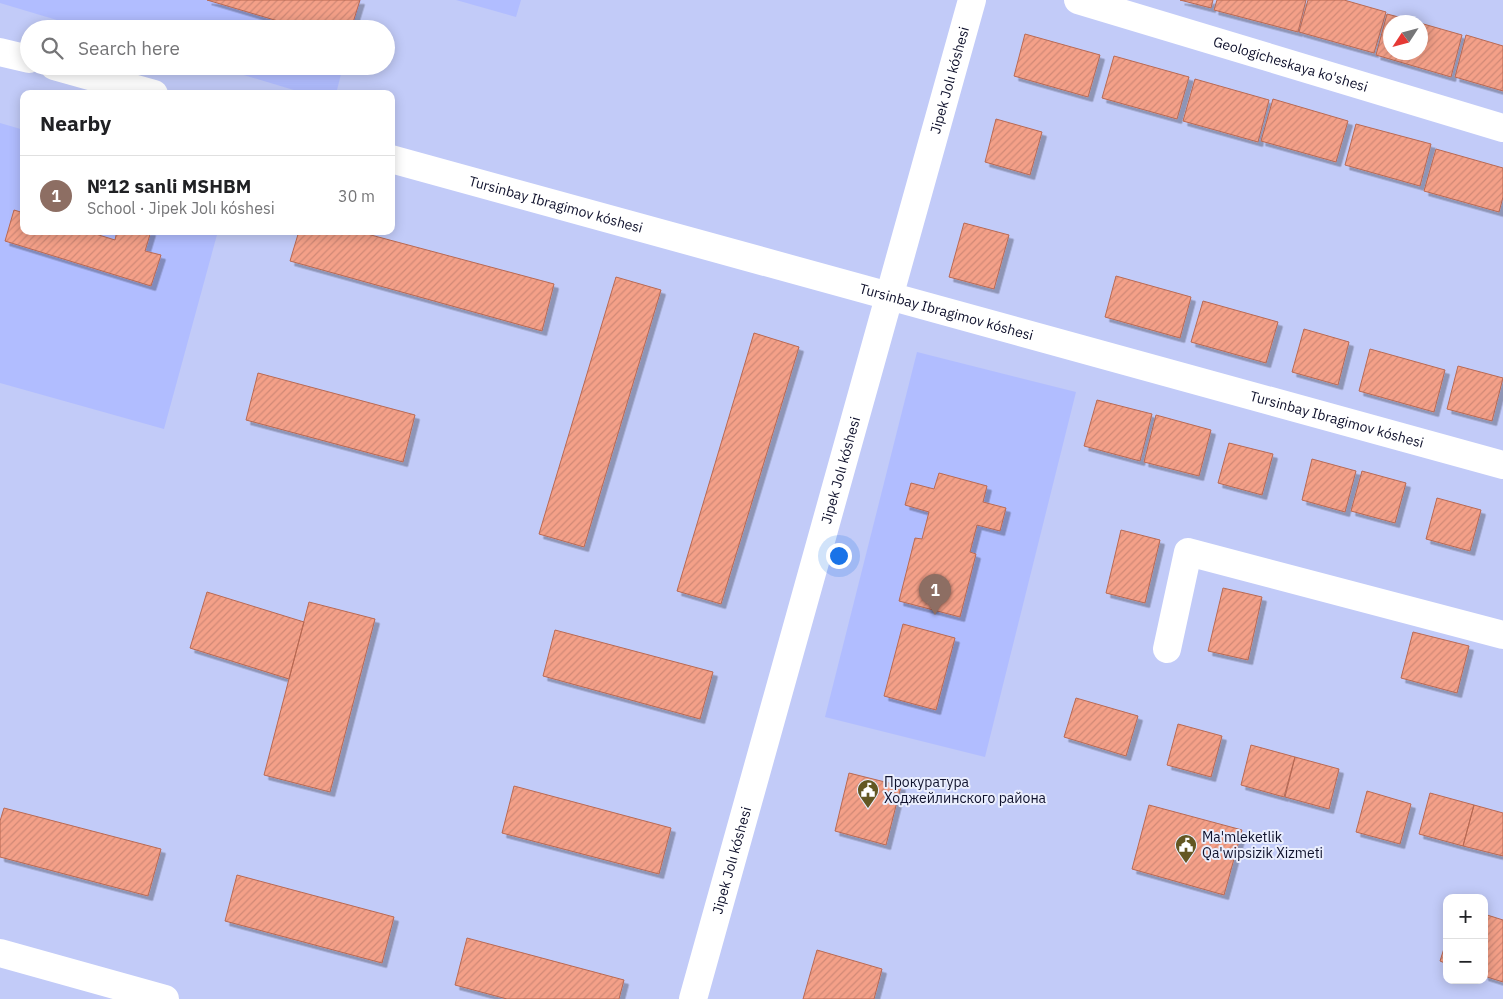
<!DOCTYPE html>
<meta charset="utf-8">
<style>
body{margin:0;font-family:"IBM Plex Sans",sans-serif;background:#f2f2f2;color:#202124}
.controls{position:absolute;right:15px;bottom:15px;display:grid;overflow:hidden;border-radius:10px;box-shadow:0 2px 12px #0003}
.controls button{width:45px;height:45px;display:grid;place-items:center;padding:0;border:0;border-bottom:1px solid #e0e0e0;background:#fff;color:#202124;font:25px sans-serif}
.compass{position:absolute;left:1383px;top:15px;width:45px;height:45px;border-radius:50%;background:#fff;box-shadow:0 2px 12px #0003;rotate:234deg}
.you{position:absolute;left:838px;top:555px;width:18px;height:18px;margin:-12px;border:4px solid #fff;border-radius:50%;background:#1a73e8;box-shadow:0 0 0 8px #1a73e833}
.badge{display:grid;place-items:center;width:32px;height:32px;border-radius:50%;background:#635723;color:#fff;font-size:16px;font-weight:700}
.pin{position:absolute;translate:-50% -41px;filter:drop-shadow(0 1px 2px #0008)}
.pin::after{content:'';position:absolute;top:26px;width:18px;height:15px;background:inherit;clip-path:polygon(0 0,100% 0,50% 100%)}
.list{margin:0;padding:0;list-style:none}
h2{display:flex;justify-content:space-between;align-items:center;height:65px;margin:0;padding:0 20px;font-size:21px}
h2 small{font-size:16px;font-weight:400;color:#757577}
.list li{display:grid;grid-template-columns:32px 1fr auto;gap:15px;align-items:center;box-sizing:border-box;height:80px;padding:0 20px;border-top:1px solid #e0e0e0}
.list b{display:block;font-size:19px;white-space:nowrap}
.list p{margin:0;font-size:16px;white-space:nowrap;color:#757577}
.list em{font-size:16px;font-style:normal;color:#757577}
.icon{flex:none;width:28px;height:28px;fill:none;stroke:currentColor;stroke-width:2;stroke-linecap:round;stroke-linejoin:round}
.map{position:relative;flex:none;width:1503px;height:999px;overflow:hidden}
.search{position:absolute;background:#fff;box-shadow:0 2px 12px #0003;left:20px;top:20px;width:375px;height:55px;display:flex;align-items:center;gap:12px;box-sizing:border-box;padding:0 18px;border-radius:28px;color:#757577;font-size:19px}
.panel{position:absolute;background:#fff;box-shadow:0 2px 12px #0003;left:20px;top:90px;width:375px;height:145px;border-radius:10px}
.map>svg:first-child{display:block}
.built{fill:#b1bdff}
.building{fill:url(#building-hatch);stroke:#b86953;filter:url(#shadow)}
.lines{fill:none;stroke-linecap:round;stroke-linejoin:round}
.minor{stroke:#fff;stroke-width:28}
.labels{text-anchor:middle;stroke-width:4;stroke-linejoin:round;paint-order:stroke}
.street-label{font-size:14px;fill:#0f112c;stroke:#eaeefd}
.poi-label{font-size:14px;fill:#0f112c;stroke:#eaeefd;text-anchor:start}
</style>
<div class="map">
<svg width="1503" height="999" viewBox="0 0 1503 999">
<defs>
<pattern id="building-hatch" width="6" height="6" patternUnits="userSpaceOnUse" patternTransform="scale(1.25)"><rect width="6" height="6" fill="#f4a088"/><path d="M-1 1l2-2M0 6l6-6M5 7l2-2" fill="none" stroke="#d08976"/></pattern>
<filter id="shadow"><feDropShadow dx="4.5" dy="4.5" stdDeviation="0" flood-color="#0004"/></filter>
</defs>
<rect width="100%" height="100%" fill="#c2cbf8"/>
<!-- built -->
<path class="built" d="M0,0H361L353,29H87L0,3Z
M456,0H521L516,17Z
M214,66H343L336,94H307Z
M0,123L24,130V231H218L164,429L0,383Z
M917,352L1076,392L985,757L825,717Z"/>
<!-- building -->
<path class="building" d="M207,0H360L351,29H305Z
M1180,0H1213L1211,8Z
M1217,0H1306L1298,32L1214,10Z
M1308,0H1344L1386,12L1374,53L1299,32Z
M1387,14L1418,22H1390V52H1420V23L1462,35L1451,77L1376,55Z
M1025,34L1100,55L1088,97L1014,76Z
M1466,35L1503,46V91L1455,77Z
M1114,56L1189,77L1177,119L1102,98Z
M1195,79L1269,100L1258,142L1183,121Z
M1273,99L1348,121L1336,162L1261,141Z
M996,119L1042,132L1030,175L985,162Z
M1356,124L1431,144L1420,186L1345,165Z
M1436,149L1503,168V197L1499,212L1424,191Z
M14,210L24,213V231H86L115,240L117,231H151L145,251L161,255L151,286L5,241Z
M964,223L1009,235L994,289L949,277Z
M299,231H356L554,284L542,331L290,261Z
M1116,276L1191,297L1180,338L1105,317Z
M616,277L661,290L584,547L539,534Z
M1203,301L1278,322L1266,363L1191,342Z
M1304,329L1349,342L1338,385L1292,372Z
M754,333L799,347L721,604L677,591Z
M1370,349L1445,370L1434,412L1359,391Z
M1458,366L1503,378L1492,421L1447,409Z
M258,373L415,415L403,462L246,420Z
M1097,400L1152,414L1140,461L1084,446Z
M1156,415L1211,430L1199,476L1144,462Z
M1229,443L1273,454L1262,495L1218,483Z
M1312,459L1356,471L1345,512L1302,500Z
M1362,471L1406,483L1395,523L1351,511Z
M939,473L987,486L983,502L1006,508L1000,531L977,525L970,552L976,554L960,617L899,601L915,538L922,539L929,512L905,505L911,483L934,489Z
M1437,498L1481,510L1470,551L1426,539Z
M1121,530L1160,540L1145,603L1106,593Z
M1223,588L1262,597L1248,660L1208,651Z
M207,592L304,622L289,679L190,648Z
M309,602L375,619L330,792L264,775Z
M903,624L955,638L936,710L884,696Z
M555,630L713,672L700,719L543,676Z
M1413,632L1469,646L1457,693L1401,678Z
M1076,698L1138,716L1126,756L1064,737Z
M1178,724L1222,736L1211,777L1167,765Z
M1251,745L1295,757L1284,797L1241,785Z
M1295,757L1339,769L1329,809L1285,797Z
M849,773L901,786L886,845L835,831Z
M514,786L671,828L659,874L502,833Z
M1367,791L1411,804L1400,844L1356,832Z
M1430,793L1474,805L1463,846L1419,834Z
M1149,805L1242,830L1224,895L1132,869Z
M1474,805L1503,813V856L1463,846Z
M4,808L161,849L148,896L0,857V821Z
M237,875L394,917L382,963L225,921Z
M1484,914L1503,920V982L1484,976Z
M467,938L624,980L619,999H507L455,985Z
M1447,939V964L1440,961Z
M817,950L882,969L874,999H803Z"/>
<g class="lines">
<!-- minor -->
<g class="minor">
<path id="s1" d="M1078,0L1503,128"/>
<path d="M0,52L29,59"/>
<path d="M54,66L154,94"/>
<path id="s2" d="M391,159L1503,465"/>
<path d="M1167,649L1188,552L1503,635"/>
<path d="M0,953L165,999"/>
<path id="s3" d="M693,999L972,0"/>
</g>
</g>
<!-- icons -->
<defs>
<g id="civic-pin" transform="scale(1.125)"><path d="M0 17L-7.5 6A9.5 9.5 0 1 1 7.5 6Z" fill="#635723" stroke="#eaeefd"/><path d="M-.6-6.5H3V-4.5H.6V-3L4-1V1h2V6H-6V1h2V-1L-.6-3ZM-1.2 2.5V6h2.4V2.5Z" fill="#fff"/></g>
</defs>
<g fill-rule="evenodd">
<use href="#civic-pin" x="868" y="790"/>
<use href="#civic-pin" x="1186" y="845"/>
</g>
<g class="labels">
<!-- street labels -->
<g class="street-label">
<text dy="5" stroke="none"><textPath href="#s1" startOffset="222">Geologicheskaya ko'shesi</textPath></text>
<text dy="5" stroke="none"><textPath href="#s3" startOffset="954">Jipek Jolı kóshesi</textPath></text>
<text dy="5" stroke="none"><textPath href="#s2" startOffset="171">Tursinbay Ibragimov kóshesi</textPath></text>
<text dy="5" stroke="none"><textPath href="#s2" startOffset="576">Tursinbay Ibragimov kóshesi</textPath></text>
<text dy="5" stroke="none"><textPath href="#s2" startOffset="981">Tursinbay Ibragimov kóshesi</textPath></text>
<text dy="5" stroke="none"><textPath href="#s3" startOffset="549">Jipek Jolı kóshesi</textPath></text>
<text dy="5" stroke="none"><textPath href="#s3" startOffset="144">Jipek Jolı kóshesi</textPath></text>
</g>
<!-- poi labels -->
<g class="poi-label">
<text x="884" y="787">Прокуратура<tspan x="884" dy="16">Ходжейлинского района</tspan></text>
<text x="1202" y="842">Ma'mleketlik<tspan x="1202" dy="16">Qa'wipsizik Xizmeti</tspan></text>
</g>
</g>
</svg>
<div class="controls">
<button>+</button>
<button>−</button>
</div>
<svg class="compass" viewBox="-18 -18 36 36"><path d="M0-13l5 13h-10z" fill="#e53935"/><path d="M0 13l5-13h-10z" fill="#757577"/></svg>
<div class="you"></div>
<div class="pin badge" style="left:935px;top:615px;background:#8d6e63">1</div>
<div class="search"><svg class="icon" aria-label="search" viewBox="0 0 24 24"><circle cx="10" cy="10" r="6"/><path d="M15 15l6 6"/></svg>Search here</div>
<section class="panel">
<h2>Nearby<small></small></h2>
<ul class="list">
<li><span class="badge" style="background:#8d6e63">1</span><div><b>№12 sanli MSHBM</b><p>School · Jipek Jolı kóshesi</p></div><em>30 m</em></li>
</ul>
</section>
</div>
